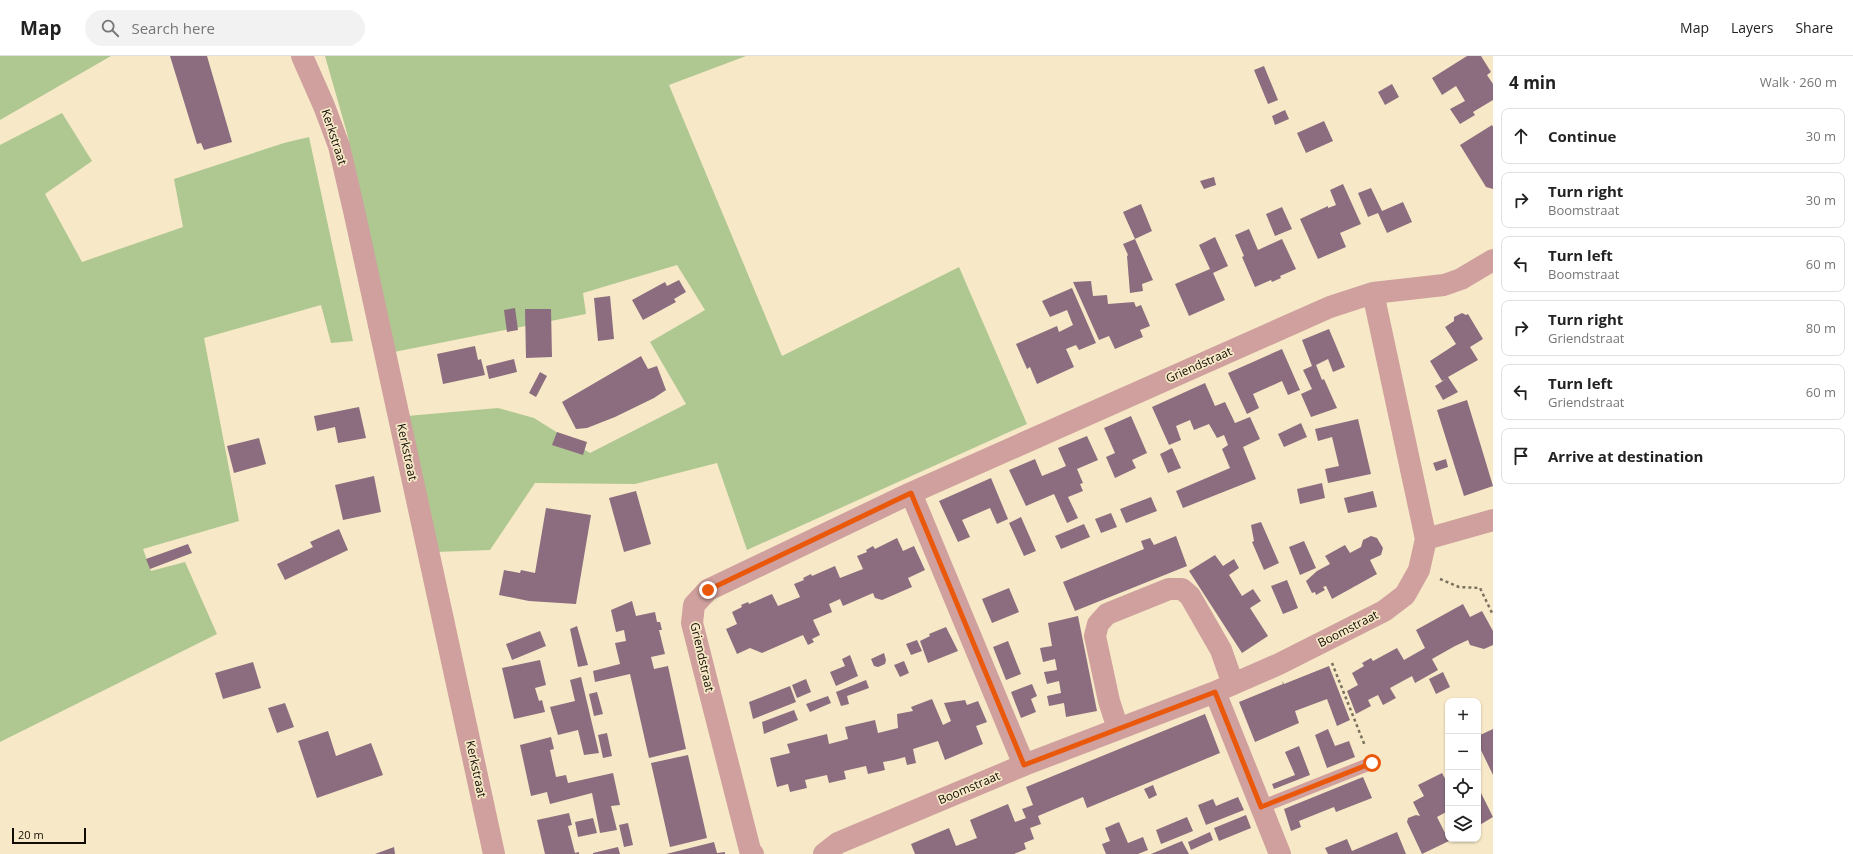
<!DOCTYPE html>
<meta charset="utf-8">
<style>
body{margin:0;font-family:"Open Sans",sans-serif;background:#f2f2f2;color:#222}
.controls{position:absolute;right:12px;bottom:12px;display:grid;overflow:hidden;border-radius:8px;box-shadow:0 1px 3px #0004}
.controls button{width:36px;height:36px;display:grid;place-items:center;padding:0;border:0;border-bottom:1px solid #e0e0e0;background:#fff;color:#222;font:20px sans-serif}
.scale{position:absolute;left:12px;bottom:10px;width:74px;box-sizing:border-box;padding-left:4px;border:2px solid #110c03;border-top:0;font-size:11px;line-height:14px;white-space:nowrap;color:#110c03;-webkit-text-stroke:3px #f7e9c7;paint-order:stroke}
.stop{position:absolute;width:12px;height:12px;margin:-9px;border:3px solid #ea580c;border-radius:50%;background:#fff}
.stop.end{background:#ea580c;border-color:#fff;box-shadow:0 1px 4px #0008}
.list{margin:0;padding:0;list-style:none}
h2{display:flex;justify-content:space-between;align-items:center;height:52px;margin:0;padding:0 16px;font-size:17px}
h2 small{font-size:13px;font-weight:400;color:#767676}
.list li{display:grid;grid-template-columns:26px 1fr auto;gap:12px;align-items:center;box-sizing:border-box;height:56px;margin:0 8px 8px;padding:0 8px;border:1px solid #e0e0e0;border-radius:8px}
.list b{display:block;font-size:15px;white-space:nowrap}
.list p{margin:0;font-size:13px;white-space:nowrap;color:#767676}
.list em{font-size:13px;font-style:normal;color:#767676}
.icon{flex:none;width:22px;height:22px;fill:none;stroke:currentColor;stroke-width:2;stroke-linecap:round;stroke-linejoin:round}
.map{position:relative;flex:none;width:1493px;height:798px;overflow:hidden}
header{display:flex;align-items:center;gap:24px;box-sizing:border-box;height:56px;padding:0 20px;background:#fff;border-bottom:1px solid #e0e0e0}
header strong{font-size:19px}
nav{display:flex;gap:22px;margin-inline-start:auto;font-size:14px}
.search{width:280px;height:36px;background:#f2f2f2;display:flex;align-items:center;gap:10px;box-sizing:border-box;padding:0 14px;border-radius:22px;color:#767676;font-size:15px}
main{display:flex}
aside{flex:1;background:#fff}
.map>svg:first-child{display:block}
.green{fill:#afc791}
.building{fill:#8b6d7f}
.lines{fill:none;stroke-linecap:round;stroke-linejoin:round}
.path{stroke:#7b725e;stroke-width:2.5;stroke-dasharray:3 3;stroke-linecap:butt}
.lane{stroke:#cfa09e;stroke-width:13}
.street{stroke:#cfa09e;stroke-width:22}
.route{stroke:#ea580c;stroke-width:5}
.labels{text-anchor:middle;stroke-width:3.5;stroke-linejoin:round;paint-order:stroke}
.street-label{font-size:12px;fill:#110c03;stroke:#f7e9c7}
</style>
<header>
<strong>Map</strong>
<div class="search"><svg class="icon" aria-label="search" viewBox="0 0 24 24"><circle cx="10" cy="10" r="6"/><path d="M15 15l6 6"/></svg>Search here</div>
<nav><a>Map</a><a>Layers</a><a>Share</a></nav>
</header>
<main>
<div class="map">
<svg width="1493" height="798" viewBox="0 0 1493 798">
<rect width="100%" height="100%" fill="#f7e9c7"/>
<!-- green -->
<path class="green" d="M0,0H111L0,64Z
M325,0H746L669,29L782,300L959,211L1027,368L747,494L717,407L635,428L535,427L490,494L435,496L407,360L498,352L534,362L590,397L686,348L650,286L705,254L677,209L583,237L586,258L394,296L347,77Z
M62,57L92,105L45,138L82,206L183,171L174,123L284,87L309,81L353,285L331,287L321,249L204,282L239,465L143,493L151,515L185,506L217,578L0,686V89Z"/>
<!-- building -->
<path class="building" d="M170,0H207L232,86L204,94L201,87L197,88Z
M1467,0H1481L1491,16L1487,19L1493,28V44L1473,56L1475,59L1460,68L1450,53L1465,45L1456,30L1442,39L1432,22Z
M1264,10L1278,44L1268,48L1254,14Z
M1392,28L1399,41L1385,49L1378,36Z
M1285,54L1289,63L1275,69L1272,60Z
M1324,65L1333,85L1306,97L1297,77Z
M1492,69L1493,71V133L1486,131L1460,89Z
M1214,121L1216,129L1204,133L1200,125Z
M1343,128L1361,168L1340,177L1346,191L1318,203L1300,163L1328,150V152L1336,149L1330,134Z
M1371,132L1382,155L1403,146L1412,166L1387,177L1378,157L1368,161L1358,137Z
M1141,148L1152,175L1135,183L1123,156Z
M1282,151L1292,173L1275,180L1266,158Z
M1249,173L1258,194L1282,183L1296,213L1280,220L1281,222L1272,226L1271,224L1255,231L1242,201L1244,200L1235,179Z
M1215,181L1228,210L1213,217L1225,244L1189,260L1175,228L1210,213L1199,189Z
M1135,183L1153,224L1142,228L1143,235L1130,237L1127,200L1128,199L1123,188Z
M679,224L686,236L674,243L676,246L643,264L632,244L665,226L667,230Z
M1091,225L1093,240L1107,239L1108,248L1134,246L1136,251L1141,249L1150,270L1140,274L1143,281L1115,293L1109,280L1099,284L1073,226Z
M1072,232L1096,287L1079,294L1076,289L1066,293L1074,311L1037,328L1030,311L1027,313L1016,288L1057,270L1059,276L1073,269L1067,254L1050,261L1042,245Z
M610,240L614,283L598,285L594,242Z
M515,252L518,274L507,276L504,254Z
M525,253H551L552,301L526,302Z
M1462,257L1466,259L1468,258L1483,283L1470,291L1478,304L1448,321L1458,336L1443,344L1435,330L1446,323L1442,325L1430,305L1456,288L1445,271L1454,265V261Z
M1329,273L1345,311L1333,316L1328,303L1316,309L1322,324L1324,323L1337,352L1311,361L1301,338L1312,333L1303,314L1312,310L1302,284Z
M475,290L478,304L481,303L485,319L443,328L437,298Z
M1282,293L1300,334L1288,339L1282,325L1253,338L1259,352L1247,358L1228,317Z
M641,300L648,313L657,310L666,334L654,342L615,361L587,372L576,373L562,346Z
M514,303L517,316L489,323L486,310Z
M540,316L547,320L536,341L529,337Z
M1205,327L1215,350L1225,346L1235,367L1250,361L1260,383L1243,391L1256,423L1183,452L1176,435L1230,412L1222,393L1228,389L1224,379L1217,382L1209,368L1194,374L1190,364L1176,370L1181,384L1169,389L1152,351Z
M1467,344L1493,430L1464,440L1437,354Z
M359,351L366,382L338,387L335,371L317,375L314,360Z
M1131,360L1147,397L1132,404L1136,412L1115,422L1106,401L1115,397L1104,372Z
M1358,363L1371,418L1328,427L1325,413L1339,410L1332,381L1318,385L1315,373Z
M1301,367L1307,381L1284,391L1278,378Z
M557,376L587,386L583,399L552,389Z
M1087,380L1098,404L1077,413L1083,427L1080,428L1083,435L1068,441L1078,462L1067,467L1054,438L1026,450L1009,414L1035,403L1042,420L1057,414L1066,410L1058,392Z
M259,382L266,408L234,417L227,390Z
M1172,392L1181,412L1168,417L1160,398Z
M1446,403L1448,411L1436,415L1433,407Z
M374,420L381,456L343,464L335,429Z
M991,422L1008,463L997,468L990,452L962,464L970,481L958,486L939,445Z
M1322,427L1325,442L1300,448L1297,433Z
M636,435L651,488L624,496L609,442Z
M1373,435L1377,451L1348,457L1344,442Z
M1151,441L1157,455L1126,467L1120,453Z
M546,452L591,459L576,548L529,545L499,539L504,514L520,517L521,514L535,517Z
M1111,457L1117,471L1101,477L1095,463Z
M1021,461L1036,495L1024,500L1009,467Z
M1261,466L1279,507L1264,514L1252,486L1254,485L1251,469Z
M1084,468L1090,481L1061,493L1055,480Z
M339,473L348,494L285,524L277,508L313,491L310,486Z
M1176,480L1187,510L1075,555L1063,526L1144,493L1141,485L1150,482L1154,489Z
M1371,480L1377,482L1383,492L1381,499L1370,504L1377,518L1332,543L1326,530L1323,531L1325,534L1316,539L1315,536L1312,537L1306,525L1317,515L1330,508L1325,500L1345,489L1350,497L1361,491L1363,484Z
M897,482L903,495L914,490L925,514L908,522L912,531L882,544L875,542L873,537L843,550L840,543L829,548L832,556L813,564L820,579L812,583L814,586L808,589L803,579L762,597L750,592L737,598L726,573L737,568L732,556L742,551L741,549L748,546L749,548L772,538L778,550L800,541L794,528L804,524L803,522L811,518L812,520L835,510L840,522L863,513L857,500L867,496L866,494L873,490L875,493Z
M1304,485L1316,512L1300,519L1289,491Z
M188,488L192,497L150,513L146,503Z
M1215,499L1223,510L1234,503L1239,512L1229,519L1242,540L1253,533L1261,545L1250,552L1268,580L1242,597L1189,515Z
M1287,524L1298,552L1283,558L1271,530Z
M1009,532L1019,556L992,567L982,543Z
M632,545L636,560L655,556L657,566H660L662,574H659L665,598L651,601L654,613L668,610L686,693L649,702L630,618L595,626L593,615L620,608L615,587L626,585L624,574L616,576L611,554Z
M1463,548L1470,561L1482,555L1493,575V589L1484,593L1470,589L1468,584L1455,590L1432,603L1438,614L1415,627L1412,620L1390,632L1396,642L1383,649L1378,639L1368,644L1371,650L1356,658L1347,635L1358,629L1352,617L1364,610L1362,607L1371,602L1373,605L1397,592L1404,604L1425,592L1416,574Z
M1078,560L1097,655L1066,661L1064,647L1049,650L1047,640L1061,637L1059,625L1047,628L1044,616L1057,614L1055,603L1043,606L1040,592L1052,590L1048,567Z
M577,570L588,609L578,611L570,573Z
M946,571L958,595L928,607L920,585L930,580L929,578Z
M540,575L546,590L512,604L506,588Z
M917,584L922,595L911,599L906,588Z
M1008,585L1021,618L1006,624L993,591Z
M884,597L886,604L885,608L878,611L874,610L871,603Z
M850,599L858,620L836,630L830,616L845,610L842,603Z
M540,604L546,629L535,632L539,645L542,644L545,656L514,663L502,612Z
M904,605L909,617L900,621L894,609Z
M253,606L261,632L223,643L215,617Z
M1329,610L1350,664L1337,670L1327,643L1295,655L1299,667L1255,686L1239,646L1283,628L1282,625L1284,628Z
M1443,616L1450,631L1436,638L1429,623Z
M581,621L599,697L584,699L578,674L558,679L550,651L575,645L570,624Z
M806,623L811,636L797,642L792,629Z
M866,624L869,632L847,640L849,648L841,650L836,636Z
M1032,628L1037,640L1031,643L1036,656L1021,662L1011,636Z
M790,630L796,646L753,663L749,646Z
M597,636L603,658L594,660L589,638Z
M828,640L831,647L810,656L806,648Z
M932,643L943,669L951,665L944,647L965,644L967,649L978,645L987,666L976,670L983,688L945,704L938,685L913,693L916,707L907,709L905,701L894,704L883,706L885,714L868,718L866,710L844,715L846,723L829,727L827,719L805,724L807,732L790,736L788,728L777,731L770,702L790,697L787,688L827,678L829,688L848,683L845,671L875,664L878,677L898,672L897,658L913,655L911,651Z
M285,647L294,671L277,677L268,652Z
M794,654L798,664L764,678L762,666Z
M1205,658L1220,697L1087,752L1083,741L1038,760L1041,768L1030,772L1034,783L1024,787L1026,793L1014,798H915L911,788L949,772L956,790L977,782L970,764L1008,748L1015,766L1026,762L1022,753L1033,749L1026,731Z
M1328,673L1335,690L1349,685L1355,701L1327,712L1315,679Z
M1493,673V719L1478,688V680Z
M328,675L336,700L371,687L383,719L317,742L298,685Z
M607,677L612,700L603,702L598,679Z
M551,681L554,693L550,694L556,721L566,719L568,727L613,717L620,749L611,750L617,774L600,777L592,737L550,748L547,736L531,740L520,689Z
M1299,690L1310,719L1274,733L1272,728L1295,719L1285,696Z
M688,699L707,782L670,791L651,707Z
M1442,717L1448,728V755L1437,761L1449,785L1422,798L1407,766L1408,762L1416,759L1420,760L1413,746L1424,740L1418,729Z
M1363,721L1372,742L1336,756L1334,751L1299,765L1301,771L1291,775L1284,753Z
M1153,729L1157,739L1149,743L1144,733Z
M1478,731L1493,761L1478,770Z
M1238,741L1244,754L1206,769L1198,749L1213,743L1216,750Z
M569,757L572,769L568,770L575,797L579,796V798H545L537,764Z
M1246,759L1251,772L1219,785L1214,772Z
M1187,761L1193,775L1161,788L1156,774Z
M593,762L597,777L578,781L575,766Z
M1119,766L1128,787L1143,781L1148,794L1138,798H1106L1102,788L1110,785L1105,772Z
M628,767L633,789L624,791L619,769Z
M1210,776L1213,784L1191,794L1188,786Z
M1397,776L1406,798H1328L1325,792L1347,783L1352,795Z
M1182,785L1189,798H1151Z
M714,786L717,797L725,796V798H666Z
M394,791L395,798H375Z
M618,791L620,798H593V797Z"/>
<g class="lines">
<!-- path -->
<path class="path" d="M1440,523L1459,531L1480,532L1493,559
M1332,607L1365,690"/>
<!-- lane -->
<path class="lane" d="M1261,751L1372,707"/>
<!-- street -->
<path class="street" d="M302,0L324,50L339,90L355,159L494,798
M911,437L1024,709
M1426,483L1493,464
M1215,636L1280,798
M1118,673L1109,645L1095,580L1098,568L1107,558L1169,533H1182L1190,540L1221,594L1233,628
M753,798L750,794L692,567L694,549L708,534L911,437L1330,251L1373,237L1444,229L1461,223L1493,204
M824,798L838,787L1024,709L1215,636L1279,608L1384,555L1405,539L1419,514L1426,483L1373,237"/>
</g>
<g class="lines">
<!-- route -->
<path class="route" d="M708,534L911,437L1024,709L1215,636L1261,751L1372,707"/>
</g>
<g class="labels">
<!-- street labels -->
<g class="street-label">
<text transform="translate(334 81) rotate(72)" y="4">Kerkstraat</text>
<text transform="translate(1199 309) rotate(-24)" y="4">Griendstraat</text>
<text transform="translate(407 396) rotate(78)" y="4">Kerkstraat</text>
<text transform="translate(1348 573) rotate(-27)" y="4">Boomstraat</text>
<text transform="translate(702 601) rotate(77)" y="4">Griendstraat</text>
<text transform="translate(476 713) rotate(78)" y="4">Kerkstraat</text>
<text transform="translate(969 732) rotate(-23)" y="4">Boomstraat</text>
</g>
</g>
</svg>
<div class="controls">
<button>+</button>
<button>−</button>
<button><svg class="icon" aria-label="locate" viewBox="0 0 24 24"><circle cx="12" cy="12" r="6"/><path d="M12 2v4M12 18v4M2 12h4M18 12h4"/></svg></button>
<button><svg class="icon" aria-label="layers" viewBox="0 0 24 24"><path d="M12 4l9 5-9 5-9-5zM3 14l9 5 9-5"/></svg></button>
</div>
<div class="scale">20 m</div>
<div class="stop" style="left:1372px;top:707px"></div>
<div class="stop end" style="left:708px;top:534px"></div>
</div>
<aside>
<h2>4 min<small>Walk · 260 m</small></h2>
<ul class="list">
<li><svg class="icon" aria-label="ahead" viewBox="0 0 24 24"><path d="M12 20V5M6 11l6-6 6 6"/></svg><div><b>Continue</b></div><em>30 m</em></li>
<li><svg class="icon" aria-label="right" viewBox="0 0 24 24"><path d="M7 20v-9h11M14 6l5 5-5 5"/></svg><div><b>Turn right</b><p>Boomstraat</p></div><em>30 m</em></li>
<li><svg class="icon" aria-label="left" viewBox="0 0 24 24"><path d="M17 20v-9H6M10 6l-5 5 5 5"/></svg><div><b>Turn left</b><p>Boomstraat</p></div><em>60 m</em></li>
<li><svg class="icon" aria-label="right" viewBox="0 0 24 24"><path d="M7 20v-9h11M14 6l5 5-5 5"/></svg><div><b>Turn right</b><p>Griendstraat</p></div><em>80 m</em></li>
<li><svg class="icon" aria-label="left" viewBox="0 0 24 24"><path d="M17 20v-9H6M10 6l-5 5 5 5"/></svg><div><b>Turn left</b><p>Griendstraat</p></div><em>60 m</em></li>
<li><svg class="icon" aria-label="arrive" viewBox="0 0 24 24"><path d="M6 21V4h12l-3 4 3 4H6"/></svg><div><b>Arrive at destination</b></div></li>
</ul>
</aside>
</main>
